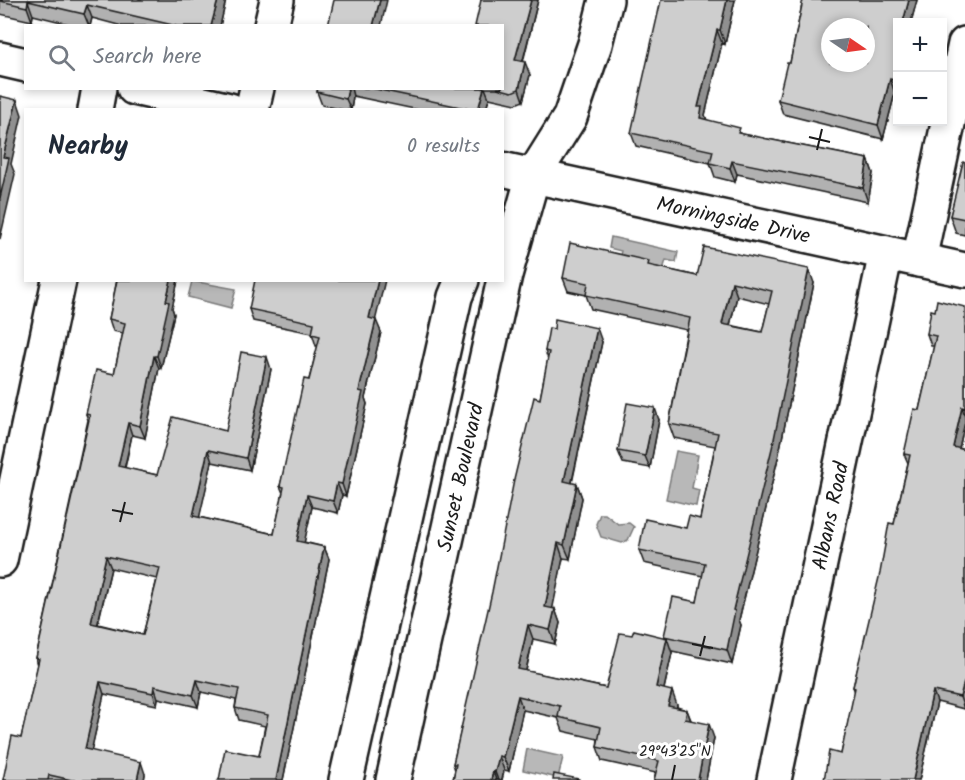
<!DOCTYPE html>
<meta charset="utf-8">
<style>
body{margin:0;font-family:Kalam,sans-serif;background:#f2f2f3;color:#1f2937}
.controls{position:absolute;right:18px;top:18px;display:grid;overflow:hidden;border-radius:0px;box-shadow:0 3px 9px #0003}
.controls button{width:54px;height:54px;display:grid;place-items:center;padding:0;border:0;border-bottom:2px solid #e0e1e3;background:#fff;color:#1f2937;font:30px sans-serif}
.compass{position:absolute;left:821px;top:18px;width:54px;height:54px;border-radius:50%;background:#fff;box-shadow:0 3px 9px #0003;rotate:103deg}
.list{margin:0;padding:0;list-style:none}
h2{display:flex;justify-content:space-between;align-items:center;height:78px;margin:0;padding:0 24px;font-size:26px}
h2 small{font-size:20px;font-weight:400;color:#747a83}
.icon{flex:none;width:33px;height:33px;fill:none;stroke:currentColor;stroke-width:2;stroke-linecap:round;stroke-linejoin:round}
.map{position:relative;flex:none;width:965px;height:780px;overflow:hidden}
.search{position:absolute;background:#fff;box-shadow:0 3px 9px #0003;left:24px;top:24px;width:480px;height:66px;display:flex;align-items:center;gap:15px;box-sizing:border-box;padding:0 21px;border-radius:0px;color:#747a83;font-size:22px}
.panel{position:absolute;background:#fff;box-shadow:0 3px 9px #0003;left:24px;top:108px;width:480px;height:174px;border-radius:0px}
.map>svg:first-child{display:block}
.water{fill:#b8b8b8;stroke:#7a7a7a;stroke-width:1.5}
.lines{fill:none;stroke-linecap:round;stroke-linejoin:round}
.minor-casing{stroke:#1c1c1c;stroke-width:38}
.minor{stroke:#fff;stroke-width:33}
.wall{fill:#b1b1b1;stroke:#1c1c1c;stroke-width:1.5;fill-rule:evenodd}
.shaded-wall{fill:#909090;stroke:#1c1c1c;stroke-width:1.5}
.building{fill:#cecece;stroke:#1c1c1c;stroke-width:1.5;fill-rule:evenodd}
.ticks{fill:none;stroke:#1c1c1c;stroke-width:2}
.labels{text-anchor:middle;stroke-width:6;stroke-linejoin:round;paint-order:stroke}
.street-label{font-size:21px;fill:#1c1c1c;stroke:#fff}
.ticks-label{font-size:15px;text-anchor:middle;fill:#1c1c1c;stroke:#fff;stroke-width:6;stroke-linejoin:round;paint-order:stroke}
</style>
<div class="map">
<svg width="965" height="780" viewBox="0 0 965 780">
<rect width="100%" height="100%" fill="#fff"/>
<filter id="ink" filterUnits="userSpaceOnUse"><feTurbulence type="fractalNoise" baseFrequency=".0167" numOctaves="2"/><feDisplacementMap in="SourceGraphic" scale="12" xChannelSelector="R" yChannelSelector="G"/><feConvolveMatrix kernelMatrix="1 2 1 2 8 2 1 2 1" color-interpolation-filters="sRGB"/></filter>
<g filter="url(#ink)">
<!-- water -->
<path class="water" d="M611,237L678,252L676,262L666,260L663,270L619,260L621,251L609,248Z
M192,281L236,289L231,308L188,297Z
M676,451L698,455L692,488L699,490L696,506L666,499Z
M600,514H605L618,524L629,523L634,527L628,540L622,543L601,537L596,524Z
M527,749L563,757L558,778L523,770Z"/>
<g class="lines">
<!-- minor casing -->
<g class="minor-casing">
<g id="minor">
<path d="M271,26L277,0"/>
<path d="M0,59L26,65"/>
<path d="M134,88L230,110"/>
<path d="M95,110L99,88"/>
<path d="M252,110L257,88"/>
<path id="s1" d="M502,169L965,270"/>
<path d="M919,260L965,44"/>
<path d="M0,560L59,280"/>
<path d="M346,780L455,297L462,280"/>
<path id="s2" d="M393,780L505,275L533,176L570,117L595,44L606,0"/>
<path id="s3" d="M774,780L886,253"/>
</g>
</g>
<!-- minor -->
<use href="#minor" class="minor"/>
</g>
<!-- wall -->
<path class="wall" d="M0,0H226L220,26H122L92,18L90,26H77L33,15L32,21L0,14Z
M481,0H538L523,62L530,75L523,101L516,104L489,98L486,110H419L353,96L351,110H344L322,105L317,92L318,88H502Z
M735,0L725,44L722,43L705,115L707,120L742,134L868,159L873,173L868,202L737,174L735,182L715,177L710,163L636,146L631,133Z
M803,0H917L911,22H897V94L895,93L883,139L783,114L778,100L790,63Z
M965,163V235L956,233L950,216Z
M651,266L697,276L814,283L778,458L739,620L741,625L732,664L672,651V653L664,689L677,705V707L687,710L691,720L714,738L706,780H654L656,773L602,761L597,747L598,739L563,731L558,718L523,710L509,771L504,770L502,780H453L455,770L453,764L540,399L548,359L545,351L602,342L572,483L577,484L582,498L570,559L563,558L552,608L555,609L560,623L555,644L533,639L526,671L606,688L632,635L665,638L664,636L697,602L703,576L644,563L639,550L686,528L700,519L715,446L674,438L669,424L687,330L591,309L586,295L568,291L563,278ZM737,296L769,304L762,332L730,325Z
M117,280H178L172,308L174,314L161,368H159L145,438L132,435L125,468L157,475L226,431L271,369L250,470L212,462L199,517L274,534L283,493L280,486L318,346H316L312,333L253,321L249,309L375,320L381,332L365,398L367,404L346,496L342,495L338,513L312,507L304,542L324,547L329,559L283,780H219L259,756L265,726L239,720L235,708L236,700L201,692L198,707L158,698L157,705L104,694L91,751L145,774L144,780H3L21,738L38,665L36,658L88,420L86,414L114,374L123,333L113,331L109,319ZM111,568L157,579L143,635L98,624Z
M965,307V422L959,448L965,450V707L964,709L937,702L919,780L841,754L855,692L853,687L894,524L908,463L904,454L919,410L934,346H931L927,334L935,311Z
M659,420L650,468L623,463L618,451Z"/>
<!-- shaded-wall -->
<path class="shaded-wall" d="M218,0H226L220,26H211Z
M380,0H387L381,26H373Z
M531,0H538L520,72L515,60Z
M727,0H735L725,44L720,30Z
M909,0H917L911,22H903Z
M28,1L33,15L32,21L27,7Z
M87,5L92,18L90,26H89L84,14Z
M717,30L722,43L705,115L707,121L700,118L698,107Z
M525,62L530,75L523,101L519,89Z
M890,79L895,93L883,139L878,125Z
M348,88H351L353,96L351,110L346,99Z
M484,88H485L489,98L486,110H478Z
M17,100L22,115L11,164L15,174L0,239V198L3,157Z
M868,159L873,173L868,202L863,188Z
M732,161L737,174L735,182L730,168Z
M809,269L814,283L778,458L739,620L741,625L732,664L727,650L733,610Z
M171,280H178L172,308L174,314L161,368L157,356L166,301Z
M378,280H385L373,330L369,318Z
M732,282L737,296L727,338L722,324Z
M376,320L381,332L365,398L367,404L346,496L342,484L359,391Z
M597,328L602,342L569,495L564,481Z
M154,356L159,368L145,438L140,426Z
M267,357L271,369L250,470L246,458Z
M962,407L965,417V422L957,458L953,447Z
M655,408L659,420L650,468L645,456Z
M128,423L132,435L122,478L118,466Z
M208,450L212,462L197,528L193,516Z
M337,483L342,495L338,513L333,501Z
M577,484L582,498L570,559L564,545Z
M307,495L312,507L302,553L297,541Z
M558,543L563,558L550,621L545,607Z
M324,547L329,559L283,780H276Z
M106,556L111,568L95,635L91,623Z
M555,609L560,623L555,644L550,630Z
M528,625L533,639L523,683L518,669Z
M667,638L672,653L661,702L656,687Z
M197,680L201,692L198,707L193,695Z
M100,682L104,694L89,761L85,749Z
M964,682L965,685L964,709L960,697Z
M154,686L158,698L157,705L153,693Z
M672,691L677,705L674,720L668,706Z
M933,691L937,702L919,780H913Z
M518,696L523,710L509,771L503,757Z
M687,710L692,724L685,719Z
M709,724L714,738L706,780H698Z
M499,756L504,770L502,780H498L495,772Z
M141,762L145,774L144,780H137Z
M493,771L496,780H491Z"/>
<!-- building -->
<path class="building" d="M0,0H218L211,26H177L87,5L84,14L28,1L27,7L0,1Z
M334,0H380L373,26H328Z
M481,0H531L515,60L525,62L519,89L512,92L497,88H502V26H475Z
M661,0H727L720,30H717L698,107H702L700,118L740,128L738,133L868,159L863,188L732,161L730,168L710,163L713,151L631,133Z
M803,0H909L903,22H897V44L896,49L897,50V81L890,79L878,125L778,100L787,63H790ZM830,27H866V63H830Z
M318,88H348L346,99L317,92Z
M371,88H484L478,110H474Z
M0,96L17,100L3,157L9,158L0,198Z
M963,162L965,163V219L950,216Z
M570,243L649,261L648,265L697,276L704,247L809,269L773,444L733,610L735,611L727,650L664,636L673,597L697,602L705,563L639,550L645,519L686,528L689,516L700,519L718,433L669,424L690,318L586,295L588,283L563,278ZM732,282L772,291L762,332L722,324Z
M117,280H171L166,301L169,302L157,356H154L140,426L128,423L118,466L157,475L173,417L226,431L241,352L267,357L246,458L208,450L193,516L274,534L284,487L280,486L304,379L309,380L320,336L312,334L314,323L249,309L255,280H378L369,318L376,320L359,391L363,392L342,484L337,483L333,501L307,495L297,541L324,547L276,780H219L225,749L259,756L268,715L235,708L239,689L197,680L193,695L154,686L153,693L100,682L85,749L141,762L137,780H72L49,775L48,780H3L12,736L21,738L39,659L36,658L90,415L86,414L96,370L114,374L125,323L109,319ZM106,556L160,568L143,635L91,623Z
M937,300L965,307V408L962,407L953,447L965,450V683L964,682L960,697L933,691L913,780H824L829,751L841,754L855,688L853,687L880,573L889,523L894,524L910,455L904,454L914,409L919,410L936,336L927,334L931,310L935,311Z
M555,319L597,328L564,481L577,484L564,545L558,543L545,607L555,609L550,630L528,625L518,669L606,688L620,633L632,635L634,630L667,638L656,687L672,691L668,706L687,710L685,719L709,724L698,780H654L659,761L597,747L601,727L558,717L560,706L518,696L503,757L499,756L495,772L493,771L491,780H453L456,764H453L492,592L514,480L534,397L540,399L549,352L545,351L549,328L554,329Z
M627,403L655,408L645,456L618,451Z
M554,774L579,779V780H553Z"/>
</g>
<!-- ticks -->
<path class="ticks" d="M809,137L830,142M817,150L822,129M112,510L133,514M120,522L125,502M692,644L713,648M700,656L705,636M672,780L675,765"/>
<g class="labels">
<!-- street labels -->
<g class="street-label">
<text dy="7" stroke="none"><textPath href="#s1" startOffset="237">Morningside Drive</textPath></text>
<text dy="7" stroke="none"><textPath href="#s2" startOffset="310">Sunset Boulevard</textPath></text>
<text dy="7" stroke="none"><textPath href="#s3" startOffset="270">Albans Road</textPath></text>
</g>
</g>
<g class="ticks-label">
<text x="675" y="756">29°43'25"N</text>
</g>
</svg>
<div class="controls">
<button>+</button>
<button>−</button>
</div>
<svg class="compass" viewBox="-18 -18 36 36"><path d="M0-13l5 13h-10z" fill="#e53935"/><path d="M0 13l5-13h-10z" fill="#747a83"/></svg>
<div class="search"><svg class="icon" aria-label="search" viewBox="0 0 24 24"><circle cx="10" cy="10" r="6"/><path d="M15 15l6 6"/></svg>Search here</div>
<section class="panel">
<h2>Nearby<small>0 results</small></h2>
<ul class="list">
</ul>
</section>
</div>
